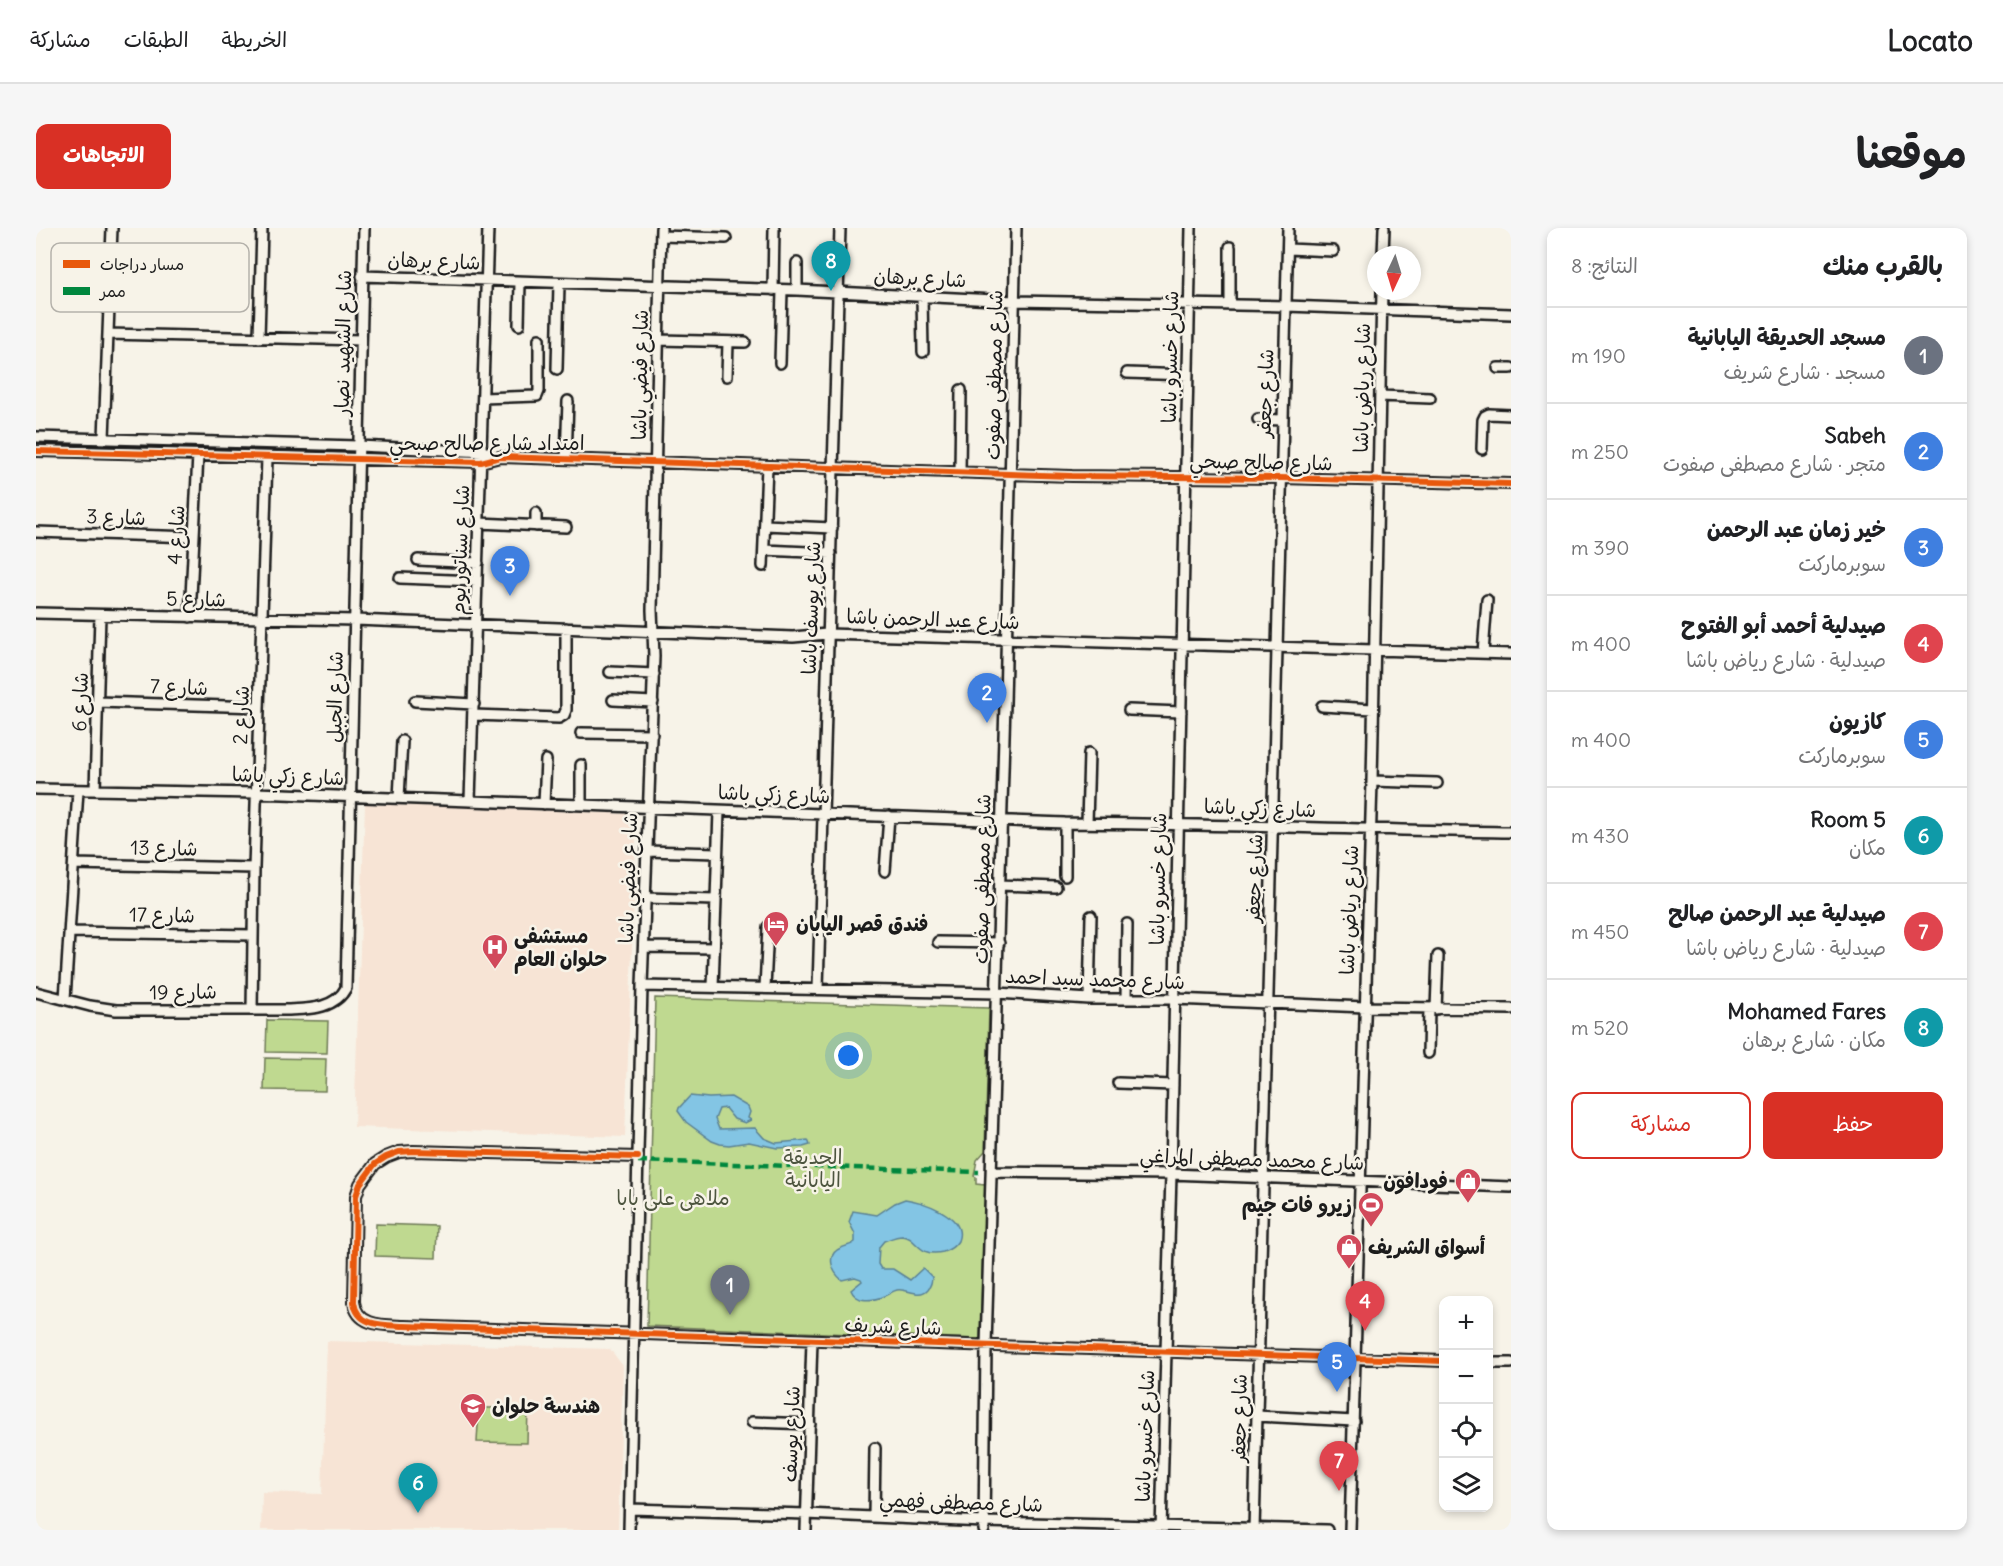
<!DOCTYPE html>
<html lang="ar">
<meta charset="utf-8">
<style>
body{margin:0;font-family:Delius,"Playpen Sans Arabic",sans-serif;background:#f6f6f6;color:#202124;direction:rtl}
.controls{position:absolute;right:18px;bottom:18px;display:grid;overflow:hidden;border-radius:12px;box-shadow:0 3px 9px #0003}
.controls button{width:54px;height:54px;display:grid;place-items:center;padding:0;border:0;border-bottom:2px solid #e0e0e0;background:#fff;color:#202124;font:30px sans-serif}
.compass{position:absolute;left:1331px;top:18px;width:54px;height:54px;border-radius:50%;background:#fff;box-shadow:0 3px 9px #0003;rotate:184deg}
.you{position:absolute;left:813px;top:828px;width:21px;height:21px;margin:-15px;border:4px solid #fff;border-radius:50%;background:#1a73e8;box-shadow:0 0 0 9px #1a73e833}
.badge{display:grid;place-items:center;width:39px;height:39px;border-radius:50%;background:#d93025;color:#fff;font-size:20px;font-weight:700}
.pin{position:absolute;translate:-50% -50px;filter:drop-shadow(0 2px 3px #0008)}
.pin::after{content:'';position:absolute;top:32px;width:21px;height:18px;background:inherit;clip-path:polygon(0 0,100% 0,50% 100%)}
.list{margin:0;padding:0;list-style:none}
h2{display:flex;justify-content:space-between;align-items:center;height:78px;margin:0;padding:0 24px;font-size:26px}
h2 small{font-size:20px;font-weight:400;color:#757577}
.list li{display:grid;grid-template-columns:39px 1fr auto;gap:18px;align-items:center;box-sizing:border-box;height:96px;padding:0 24px;border-top:2px solid #e0e0e0}
.list b{display:block;font-size:22px;white-space:nowrap}
.list p{margin:0;font-size:20px;white-space:nowrap;color:#757577}
.list em{font-size:20px;font-style:normal;color:#757577}
.actions{display:flex;gap:12px;padding:18px 24px}
.actions a{flex:1;padding:14px 0;border:2px solid #d93025;border-radius:12px;text-align:center;font-size:21px;color:#d93025}
.actions .main{background:#d93025;color:#fff}
.icon{flex:none;width:33px;height:33px;fill:none;stroke:currentColor;stroke-width:2;stroke-linecap:round;stroke-linejoin:round}
.map{position:relative;flex:none;width:1475px;height:1302px;overflow:hidden;direction:ltr;border-radius:12px}
header{display:flex;align-items:center;gap:36px;box-sizing:border-box;height:84px;padding:0 30px;background:#fff;border-bottom:2px solid #e0e0e0}
header strong{font-size:28px}
nav{display:flex;gap:33px;margin-inline-start:auto;font-size:21px}
.intro{display:flex;align-items:center;justify-content:space-between;box-sizing:border-box;height:144px;padding:0 36px}
h1{margin:0;font-size:42px}
.button{padding:15px 27px;border-radius:12px;background:#d93025;color:#fff;font-size:21px;font-weight:700}
main{display:flex;gap:36px;padding:0 36px}
aside{flex:1;background:#fff;border-radius:12px;box-shadow:0 3px 9px #0003}
.map>svg:first-child{display:block}
.built{fill:#f7e4d5}
.green{fill:#bfd990;stroke:#6e7a56;stroke-width:1.5}
.water{fill:#83c5e4;stroke:#5a8194;stroke-width:1.5}
.lines{fill:none;stroke-linecap:round;stroke-linejoin:round}
.minor-casing{stroke:#1c1c1c;stroke-width:14}
.minor{stroke:#f7f3e8;stroke-width:9}
.quiet{stroke:#00873e;stroke-width:4.5;stroke-dasharray:9 4.5;stroke-linecap:butt}
.cycleway-casing{stroke:#f7f3e8;stroke-width:10}
.cycleway{stroke:#e8590c;stroke-width:6}
.labels{text-anchor:middle;stroke-width:5;stroke-linejoin:round;paint-order:stroke}
.street-label{font-size:20px;fill:#1c1c1c;stroke:#f7f3e8}
.poi-label{font-size:20px;font-weight:bold;fill:#1c1c1c;stroke:#f7f3e8;text-anchor:start}
.park-label{font-size:20px;fill:#4d553f;stroke:#f7f3e8}
.key{fill:#f7f3e8;stroke:#b5b2ab;stroke-width:1.5}
.key-label{font-size:16px;fill:#1c1c1c}
</style>
<header>
<strong>Locato</strong>
<nav><a>الخريطة</a><a>الطبقات</a><a>مشاركة</a></nav>
</header>
<div class="intro"><h1>موقعنا</h1><a class="button">الاتجاهات</a></div>
<main>
<aside>
<h2>بالقرب منك<small>النتائج: 8</small></h2>
<ul class="list">
<li><span class="badge" style="background:#6b7280">1</span><div><b>مسجد الحديقة اليابانية</b><p>مسجد · شارع شريف</p></div><em>190 m</em></li>
<li><span class="badge" style="background:#3f7fe0">2</span><div><b>Sabeh</b><p>متجر · شارع مصطفى صفوت</p></div><em>250 m</em></li>
<li><span class="badge" style="background:#3f7fe0">3</span><div><b>خير زمان عبد الرحمن</b><p>سوبرماركت</p></div><em>390 m</em></li>
<li><span class="badge" style="background:#e0444e">4</span><div><b>صيدلية أحمد أبو الفتوح</b><p>صيدلية · شارع رياض باشا</p></div><em>400 m</em></li>
<li><span class="badge" style="background:#3f7fe0">5</span><div><b>كازيون</b><p>سوبرماركت</p></div><em>400 m</em></li>
<li><span class="badge" style="background:#0f9aa8">6</span><div><b>Room 5</b><p>مكان</p></div><em>430 m</em></li>
<li><span class="badge" style="background:#e0444e">7</span><div><b>صيدلية عبد الرحمن صالح</b><p>صيدلية · شارع رياض باشا</p></div><em>450 m</em></li>
<li><span class="badge" style="background:#0f9aa8">8</span><div><b>Mohamed Fares</b><p>مكان · شارع برهان</p></div><em>520 m</em></li>
</ul>
<div class="actions"><a class="main">حفظ</a><a>مشاركة</a></div>
</aside>
<div class="map">
<svg width="1475" height="1302" viewBox="0 0 1475 1302">
<rect width="100%" height="100%" fill="#f7f3e8"/>
<filter id="ink" filterUnits="userSpaceOnUse"><feTurbulence type="fractalNoise" baseFrequency=".0167" numOctaves="2"/><feDisplacementMap in="SourceGraphic" scale="12" xChannelSelector="R" yChannelSelector="G"/><feConvolveMatrix kernelMatrix="1 2 1 2 8 2 1 2 1" color-interpolation-filters="sRGB"/></filter>
<g filter="url(#ink)">
<!-- built -->
<path class="built" d="M329,576L601,586L589,909L318,899Z
M291,1113L574,1121L587,1138L582,1302H225L226,1264L286,1266Z"/>
<!-- green -->
<path class="green" d="M619,770L953,780L949,923L941,932L938,948L940,949V956L949,957L944,1111L611,1098Z
M231,792L292,793L291,825L230,824Z
M229,830L290,831L289,863L228,862Z
M340,996L401,998L400,1030L339,1028Z
M443,1180H492L491,1215L441,1214Z"/>
<!-- water -->
<path class="water" d="M654,868L673,870L695,869L712,879L714,884L712,890L715,892L709,895L698,891L689,880L683,881L679,891L683,901L719,900L728,910L740,915L772,912L774,917L767,919L741,920L713,914L693,917L684,916L676,913L650,894L642,883L643,880Z
M869,971C886,973 932,988 922,1013C919,1018 913,1022 907,1024C881,1030 882,1009 866,1008C860,1008 854,1011 848,1013L843,1019L842,1036L845,1041H857L874,1052L887,1040L896,1049C896,1054 895,1057 892,1061C883,1071 871,1060 861,1062C856,1063 852,1067 848,1068C837,1073 820,1075 815,1062L826,1053L825,1051L819,1049L806,1052C796,1044 789,1026 805,1020C811,1017 814,1018 819,1014V1006L813,994L817,983L841,987L859,975Z"/>
<g class="lines">
<!-- minor casing -->
<g class="minor-casing">
<path id="minor" d="M625,8L690,10
M1252,21L1297,23
M1347,27L1348,0
M326,48L761,62L978,73L1250,78L1475,86
M737,62L738,0
M761,62V35
M886,68L887,124
M1194,77V19
M483,97L484,54
M72,106L325,112
M223,110L226,0
M623,112L709,114
M744,135L746,62
M1462,140H1475
M521,141L523,55
M1091,145L1152,147
M691,148L692,114
M1344,168L1394,170
M447,170L501,168L503,163V111
M1222,191L1246,192
M0,209L322,218L451,224
M68,210L76,0
M1446,221L1447,192L1449,188L1453,186L1475,187
M0,223L445,234L464,229L1036,248L1245,250L1475,256
M530,231L532,173
M924,245L925,162
M443,295L530,299
M729,297L796,300
M500,298V285
M0,304L158,309
M728,322L795,325
M382,332L442,335
M727,338L731,238
M364,350L441,353
M0,385L319,392L757,409L791,406L1475,426
M154,389L162,227
M1447,425L1451,372
M574,444L618,446
M577,472L617,474
M379,473L438,476
M62,474L223,479
M1286,478L1337,481
M1093,482L1145,484
M437,487L523,490L528,487L530,482V400
M545,505L616,506
M1336,553L1401,555
M0,561L220,565L1029,595C1178,596 1326,602 1475,604
M59,562L64,387
M363,570L366,513
M434,573L452,0
M508,576L510,532
M545,577V537
M1051,595L1053,525
M611,623L681,625
M38,636L218,640
M849,643L853,588
M1029,648V595
M964,657L1020,659
M610,670L679,672
M34,704L217,707
M902,714L963,715
M608,719L678,720
M606,758L961,765L1053,771H1139L1329,779L1475,781
M677,759L683,583
M729,760L732,699
M782,761L804,0
M0,764L54,778L80,782H253C273,781 299,781 310,760L328,0
M29,771L42,562
M1053,771L1055,688
M1090,771L1091,696
M1400,781L1402,728
M216,782L218,640L231,230
M1392,825L1393,781
M1082,855L1137,857
M602,929L377,923L363,924L350,929L339,936L324,956L320,968L318,1074C321,1099 348,1097 368,1098L1408,1133
M957,944L1135,946L1475,959
M1452,1135H1475
M1221,1188L1318,1193
M716,1194L774,1196
M594,1281L770,1286L948,1294L1291,1302
M838,1289L839,1220
M593,1302L606,758L618,428L616,382L625,0
M770,1302L776,1112
M948,1302L950,1118L969,475L980,0
M1125,1302L1135,946L1155,0
M1218,1302L1252,0
M1314,1302L1336,553L1346,63"/>
</g>
<!-- minor -->
<use href="#minor" class="minor"/>
<!-- quiet -->
<path class="quiet" d="M602,933L943,944"/>
<!-- cycleway casing -->
<g class="cycleway-casing">
<path id="cycleway" d="M0,223L445,234L464,229L1036,248L1245,250L1475,256
M602,929L377,923L363,924L350,929L339,936L324,956L320,968L318,1074C321,1099 348,1097 368,1098L1408,1133"/>
</g>
<!-- cycleway -->
<use href="#cycleway" class="cycleway"/>
</g>
</g>
<!-- icons -->
<defs>
<g id="hotel-pin" transform="scale(1.35)"><path d="M0 17L-7.5 6A9.5 9.5 0 1 1 7.5 6Z" fill="#d1495b" stroke="#f7f3e8"/><path d="M-6-4.5h1.5V1H6V5H4.5V3h-9V5H-6ZM-4 0a1.8 1.8 0 1 1 3.6 0ZM.5 0V-2.5h3Q6-2.5 6 0Z" fill="#fff"/></g>
<g id="hospital-pin" transform="scale(1.35)"><path d="M0 17L-7.5 6A9.5 9.5 0 1 1 7.5 6Z" fill="#d1495b" stroke="#f7f3e8"/><path d="M-5-5h3v3.5h4V-5h3V5h-3V1.5h-4V5h-3Z" fill="#fff"/></g>
<g id="shop-pin" transform="scale(1.35)"><path d="M0 17L-7.5 6A9.5 9.5 0 1 1 7.5 6Z" fill="#d1495b" stroke="#f7f3e8"/><path d="M-5-2.5h2.3a2.7 3.5 0 0 1 5.4 0H5L5.5 6h-11ZM-1.5-2.5h3a1.5 2.3 0 0 0-3 0Z" fill="#fff"/></g>
<g id="stadium-pin" transform="scale(1.35)"><path d="M0 17L-7.5 6A9.5 9.5 0 1 1 7.5 6Z" fill="#d1495b" stroke="#f7f3e8"/><path d="M0-5a6.5 5 0 1 0 0 10a6.5 5 0 1 0 0-10ZM-3.5-1.8h7v3.6h-7Z" fill="#fff"/></g>
<g id="university-pin" transform="scale(1.35)"><path d="M0 17L-7.5 6A9.5 9.5 0 1 1 7.5 6Z" fill="#d1495b" stroke="#f7f3e8"/><path d="M0-5L7-2L0 1L-7-2ZM-4 1L0 2.5L4 1V4Q0 6-4 4Z" fill="#fff"/></g>
</defs>
<g fill-rule="evenodd">
<use href="#hotel-pin" x="740" y="696"/>
<use href="#hospital-pin" x="459" y="719"/>
<use href="#shop-pin" x="1432" y="953"/>
<use href="#stadium-pin" x="1335" y="977"/>
<use href="#shop-pin" x="1313" y="1019"/>
<use href="#university-pin" x="437" y="1178"/>
</g>
<g class="labels">
<!-- street labels -->
<g class="street-label">
<text transform="translate(398 33) rotate(2)" y="7">شارع برهان</text>
<text transform="translate(884 50) rotate(3)" y="7">شارع برهان</text>
<text transform="translate(307 115) rotate(-89)" y="7">شارع الشهيد نصار</text>
<text transform="translate(1134 129) rotate(-89)" y="7">شارع خسرو باشا</text>
<text transform="translate(604 147) rotate(-89)" y="7">شارع فيضي باشا</text>
<text transform="translate(958 147) rotate(-89)" y="7">شارع مصطفى صفوت</text>
<text transform="translate(1326 160) rotate(-89)" y="7">شارع رياض باشا</text>
<text transform="translate(1229 165) rotate(-88)" y="7">شارع جعفر</text>
<text x="451" y="222">امتداد شارع صالح صبحي</text>
<text transform="translate(1225 234) rotate(1)" y="7">شارع صالح صبحي</text>
<text transform="translate(80 289) rotate(2)" y="7">شارع 3</text>
<text transform="translate(140 307) rotate(-87)" y="7">شارع 4</text>
<text transform="translate(424 322) rotate(-88)" y="7">شارع سناتور يوم</text>
<text transform="translate(160 371) rotate(1)" y="7">شارع 5</text>
<text transform="translate(775 380) rotate(-88)" y="7">شارع يوسف باشا</text>
<text transform="translate(897 391) rotate(2)" y="7">شارع عبد الرحمن باشا</text>
<text transform="translate(143 459) rotate(2)" y="7">شارع 7</text>
<text transform="translate(299 469) rotate(-89)" y="7">شارع الجبل</text>
<text transform="translate(44 474) rotate(-88)" y="7">شارع 6</text>
<text transform="translate(205 487) rotate(-88)" y="7">شارع 2</text>
<text transform="translate(252 548) rotate(2)" y="7">شارع زكي باشا</text>
<text transform="translate(738 566) rotate(2)" y="7">شارع زكي باشا</text>
<text transform="translate(1224 580) rotate(2)" y="7">شارع زكي باشا</text>
<text transform="translate(128 620) rotate(1)" y="7">شارع 13</text>
<text transform="translate(592 650) rotate(-88)" y="7">شارع فيضي باشا</text>
<text transform="translate(1218 650) rotate(-88)" y="7">شارع جعفر</text>
<text transform="translate(946 651) rotate(-89)" y="7">شارع مصطفى صفوت</text>
<text transform="translate(1122 651) rotate(-89)" y="7">شارع خسرو باشا</text>
<text transform="translate(1313 682) rotate(-88)" y="7">شارع رياض باشا</text>
<text transform="translate(126 687) rotate(1)" y="7">شارع 17</text>
<text transform="translate(1059 751) rotate(2)" y="7">شارع محمد سيد احمد</text>
<text transform="translate(147 764) rotate(-1)" y="7">شارع 19</text>
<text transform="translate(1216 931) rotate(2)" y="7">شارع محمد مصطفى المراغي</text>
<text transform="translate(857 1098) rotate(2)" y="7">شارع شريف</text>
<text transform="translate(1203 1190) rotate(-89)" y="7">شارع جعفر</text>
<text transform="translate(755 1206) rotate(-88)" y="7">شارع يوسف</text>
<text transform="translate(1109 1208) rotate(-88)" y="7">شارع خسرو باشا</text>
<text transform="translate(925 1274) rotate(2)" y="7">شارع مصطفى فهمي</text>
</g>
<!-- poi labels -->
<g class="poi-label">
<text x="760" y="703">فندق قصر اليابان</text>
<text x="478" y="715">مستشفى<tspan x="478" dy="23">حلوان العام</tspan></text>
<text x="1412" y="960" text-anchor="end">فودافون</text>
<text x="1316" y="984" text-anchor="end">زيرو فات جيم</text>
<text x="1332" y="1026">أسواق الشريف</text>
<text x="456" y="1185">هندسة حلوان</text>
</g>
<!-- park labels -->
<g class="park-label">
<text x="777" y="936">الحديقة<tspan x="777" dy="23">اليابانية</tspan></text>
<text x="637" y="977">ملاهى على بابا</text>
</g>
</g>
<!-- legend -->
<rect x="15" y="15" width="198" height="69" rx="9" class="key"/>
<rect x="27" y="32" width="27" height="8" fill="#e8590c"/>
<rect x="27" y="59" width="27" height="8" fill="#00873e"/>
<g class="key-label">
<text x="64" y="42">مسار دراجات</text>
<text x="64" y="69">ممر</text>
</g>
</svg>
<div class="controls">
<button>+</button>
<button>−</button>
<button><svg class="icon" aria-label="locate" viewBox="0 0 24 24"><circle cx="12" cy="12" r="6"/><path d="M12 2v4M12 18v4M2 12h4M18 12h4"/></svg></button>
<button><svg class="icon" aria-label="layers" viewBox="0 0 24 24"><path d="M12 4l9 5-9 5-9-5zM3 14l9 5 9-5"/></svg></button>
</div>
<svg class="compass" viewBox="-18 -18 36 36"><path d="M0-13l5 13h-10z" fill="#e53935"/><path d="M0 13l5-13h-10z" fill="#757577"/></svg>
<div class="you"></div>
<div class="pin badge" style="left:694px;top:1087px;background:#6b7280">1</div>
<div class="pin badge" style="left:951px;top:495px;background:#3f7fe0">2</div>
<div class="pin badge" style="left:474px;top:368px;background:#3f7fe0">3</div>
<div class="pin badge" style="left:1329px;top:1103px;background:#e0444e">4</div>
<div class="pin badge" style="left:1301px;top:1164px;background:#3f7fe0">5</div>
<div class="pin badge" style="left:382px;top:1285px;background:#0f9aa8">6</div>
<div class="pin badge" style="left:1303px;top:1263px;background:#e0444e">7</div>
<div class="pin badge" style="left:795px;top:63px;background:#0f9aa8">8</div>
</div>
</main>
